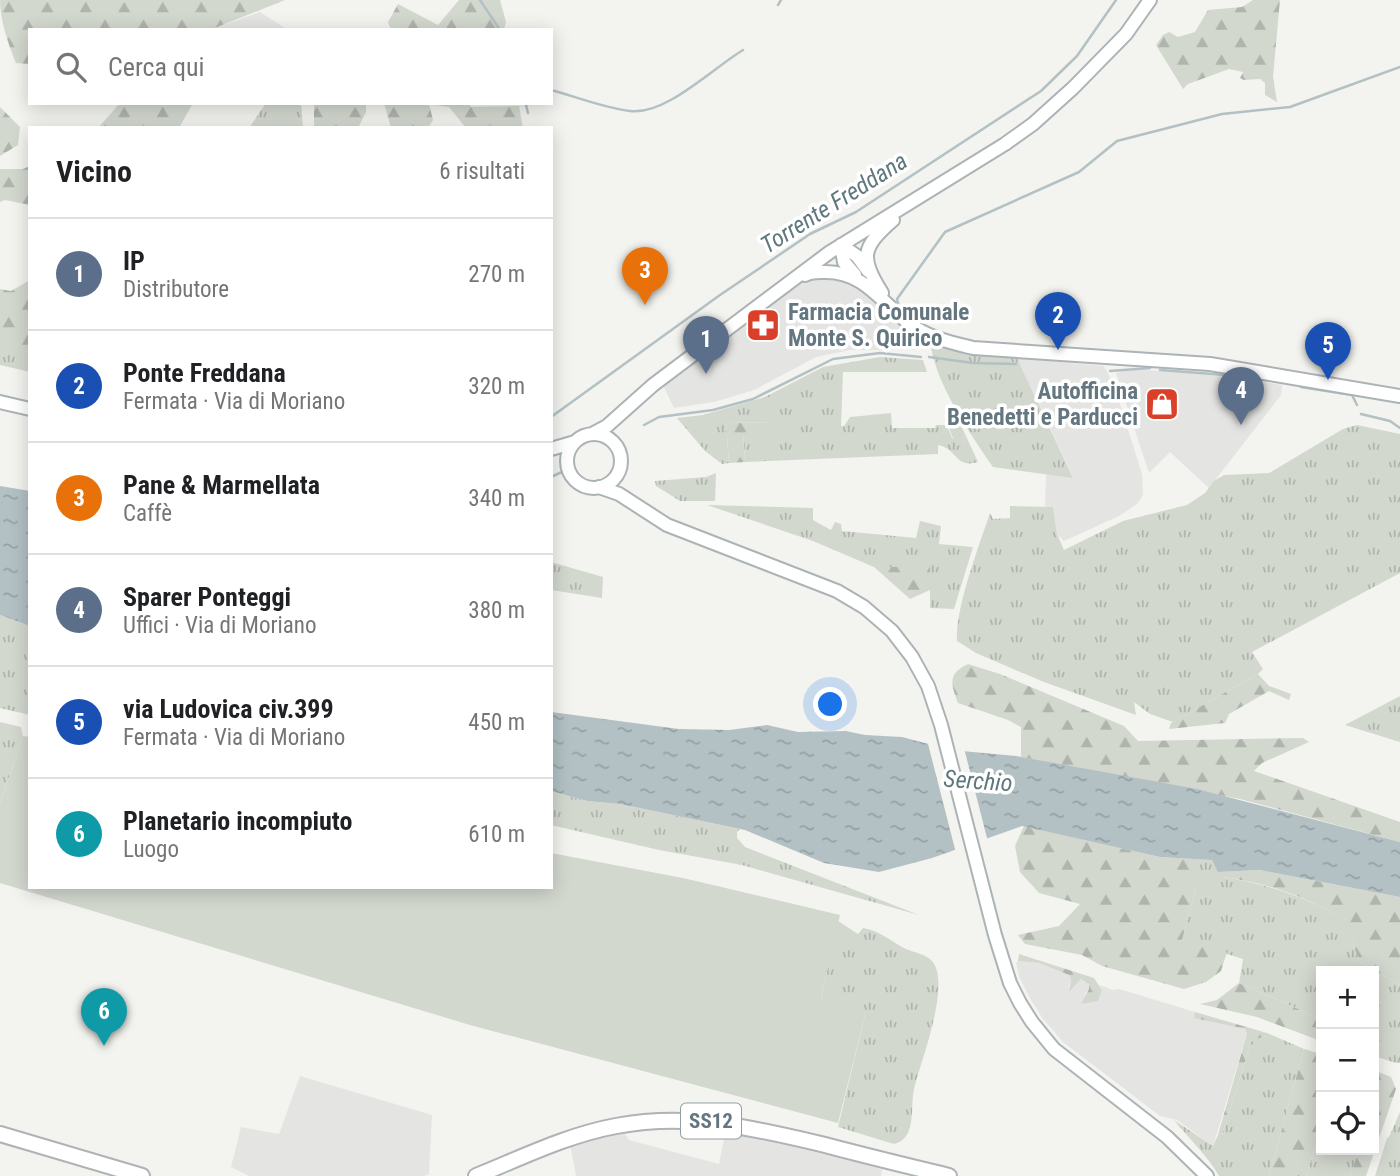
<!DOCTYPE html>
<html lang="it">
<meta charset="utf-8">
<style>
body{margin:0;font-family:"Roboto Condensed",sans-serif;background:#f6f6f6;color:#202124}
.controls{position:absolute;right:21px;bottom:21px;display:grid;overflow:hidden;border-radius:0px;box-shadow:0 4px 18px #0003}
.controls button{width:63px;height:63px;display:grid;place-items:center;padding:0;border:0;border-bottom:2px solid #e0e0e0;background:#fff;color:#202124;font:35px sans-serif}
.you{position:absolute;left:831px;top:705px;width:24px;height:24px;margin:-18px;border:5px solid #fff;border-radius:50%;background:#1a73e8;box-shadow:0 0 0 10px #1a73e833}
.badge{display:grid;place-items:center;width:46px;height:46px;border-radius:50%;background:#111827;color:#fff;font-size:23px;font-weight:700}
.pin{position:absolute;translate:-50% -58px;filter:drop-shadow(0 2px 4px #0008)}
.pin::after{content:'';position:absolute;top:37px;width:24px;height:21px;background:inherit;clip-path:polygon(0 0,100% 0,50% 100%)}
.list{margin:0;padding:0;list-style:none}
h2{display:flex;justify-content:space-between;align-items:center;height:91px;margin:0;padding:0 28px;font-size:30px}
h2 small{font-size:23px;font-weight:400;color:#757577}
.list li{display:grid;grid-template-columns:46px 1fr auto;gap:21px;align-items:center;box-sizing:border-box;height:112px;padding:0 28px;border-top:2px solid #e0e0e0}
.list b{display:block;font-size:26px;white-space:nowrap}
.list p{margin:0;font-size:23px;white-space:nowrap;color:#757577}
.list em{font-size:23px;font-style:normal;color:#757577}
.icon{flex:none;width:38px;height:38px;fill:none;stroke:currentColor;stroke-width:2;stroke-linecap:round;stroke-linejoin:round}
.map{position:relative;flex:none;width:1400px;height:1176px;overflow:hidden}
.search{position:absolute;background:#fff;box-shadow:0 4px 18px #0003;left:28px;top:28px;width:525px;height:77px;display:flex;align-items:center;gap:18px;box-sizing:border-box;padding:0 24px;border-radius:0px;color:#757577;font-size:26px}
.panel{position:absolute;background:#fff;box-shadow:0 4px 18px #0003;left:28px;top:126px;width:525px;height:763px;border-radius:0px}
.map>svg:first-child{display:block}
.built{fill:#e4e5e3}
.grass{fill:url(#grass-tufts)}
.forest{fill:url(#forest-firs)}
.park{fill:#d3d8cf}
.water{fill:url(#water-ripples)}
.pier{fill:#f3f3ef}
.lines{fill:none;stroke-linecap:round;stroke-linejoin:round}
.stream{stroke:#b3c1c4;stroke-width:2.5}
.secondary-casing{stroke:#acb3b6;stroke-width:16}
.primary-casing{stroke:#aeb3b6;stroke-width:18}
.secondary{stroke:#fff;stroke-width:12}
.primary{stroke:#fff;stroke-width:14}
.labels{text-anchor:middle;stroke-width:7;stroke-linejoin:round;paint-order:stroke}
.shield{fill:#fff;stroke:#929fa5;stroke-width:2}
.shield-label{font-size:21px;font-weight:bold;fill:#64767f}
.poi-label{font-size:23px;font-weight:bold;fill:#64767f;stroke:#fff;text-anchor:start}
.water-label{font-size:24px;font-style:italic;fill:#5f787d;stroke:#fff}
</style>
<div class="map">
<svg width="1400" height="1176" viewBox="0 0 1400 1176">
<defs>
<pattern id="grass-tufts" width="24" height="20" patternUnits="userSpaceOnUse" patternTransform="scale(1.75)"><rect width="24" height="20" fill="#d3d8cf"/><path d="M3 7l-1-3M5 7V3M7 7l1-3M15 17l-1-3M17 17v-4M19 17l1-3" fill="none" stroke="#afb4ad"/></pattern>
<pattern id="forest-firs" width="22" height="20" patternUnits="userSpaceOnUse" patternTransform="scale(1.75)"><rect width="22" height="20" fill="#d3d8cf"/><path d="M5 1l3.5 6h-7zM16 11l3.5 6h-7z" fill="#afb4ad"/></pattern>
<pattern id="water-ripples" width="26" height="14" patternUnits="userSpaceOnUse" patternTransform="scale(1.75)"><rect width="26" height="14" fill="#b3c1c4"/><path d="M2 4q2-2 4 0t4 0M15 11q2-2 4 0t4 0" fill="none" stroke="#95a1a4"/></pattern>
</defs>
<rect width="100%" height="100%" fill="#f3f3ef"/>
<!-- built -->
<path class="built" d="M260,12L288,30L212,29Z
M822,275L846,278L880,302L912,337L918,350H850L816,357L754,390L714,402L674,408L660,379L782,295L808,279Z
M1017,358L1104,366L1114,385L1142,474L1143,495L1137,504L1119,516L1064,541L1057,534L1053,507H1045L1046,474L1073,477Z
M1131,369L1229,376L1282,385L1281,395L1209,488L1170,452L1149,473L1116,373Z
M1018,961L1039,963L1069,975L1071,979L1068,988L1081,979L1089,984V989L1084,995L1102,990L1100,985L1113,990L1119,989L1195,1012V1018L1245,1029L1247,1034L1213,1146L1177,1120L1160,1116L1063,1042L1043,1019L1031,1000L1020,979L1016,963Z
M300,1076L432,1115L429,1174L424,1176H249L231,1167L241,1127L279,1134Z
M622,1130L629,1140L719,1164L726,1130L882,1169L881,1176H576L570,1144Z"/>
<!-- grass -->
<path class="grass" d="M266,103H301L303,128H249Z
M0,346L30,349V372L0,365Z
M931,346L1017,358L1073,478L993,467C971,435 936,384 931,346Z
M880,357L923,360L927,372H843L841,426H844L850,417L891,413L892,428H935L936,425H947L952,438L963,445L965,434L978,462C955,469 957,448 938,445V454L745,462L743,433H770L772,422L726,423L729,463L722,464L705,451L677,418L703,415L765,397L823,367Z
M1357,425L1400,434V573L1252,652L1263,669L1258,674L1173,722L1150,714L1134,702L1136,715L1044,682L976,653L957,641C955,608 979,546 990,513L993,519L1010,518V506L1053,507L1057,534L1064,550L1123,521L1187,505L1205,493L1214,481L1224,475L1269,473L1343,429Z
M716,473L715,501H680L656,486L655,481L706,477Z
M707,505L813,508V520L831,530L835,522L841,524L842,531L916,538L920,521L941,526L939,544L973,547L954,609L930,608V567H874L813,541Z
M551,562L603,577L602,598L551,590Z
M0,615L30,626V715L0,708Z
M1400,696V742L1345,725Z
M0,722L21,727L23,736L0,803Z
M551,791L587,801L620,804L740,829L737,832V838L745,847L919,915L742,865L659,850L551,825Z
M1196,859L1212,860L1222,877C1270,884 1316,900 1357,927L1353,945L1360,962L1400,985V1063H1396L1374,1056V971H1321V1019L1239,983L1243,959L1182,940L1196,888Z
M838,921L858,934L863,928C879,930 892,942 906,949C913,952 925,954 931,960C953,981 920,1063 914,1089C910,1107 917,1139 894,1144L838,1127L865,1015L821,999Z
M1267,1033L1304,1049L1269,1176H1219C1207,1155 1189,1139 1174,1120L1213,1146L1218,1135H1222L1251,1042L1256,1039L1267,1036Z
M1400,1112V1176H1375L1387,1138L1389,1137Z
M1321,1130V1150H1359L1350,1176H1306Z"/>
<!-- forest -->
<path class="forest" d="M0,0H285L210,30H30V64L16,63C8,44 0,20 0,0Z
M459,0H500L506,22L504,30H391L388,22L398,4L438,25Z
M1253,0H1280L1273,77L1277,102L1265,95V83L1260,79L1244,80L1240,78L1243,72L1229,69L1188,84L1183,89L1156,45L1163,35L1169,32L1178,37L1195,32L1208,10L1242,7Z
M120,103H193L179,128H98Z
M314,103H366V112L358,128H314Z
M384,103H468L471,107L519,106L523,128H466L449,107L429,104L433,120L428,128H391Z
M0,107L20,127L18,145L0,156Z
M30,166V205L5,200L0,202V169H23Z
M30,280V349L18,358L9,348L0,346V289L11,291Z
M946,420H958L965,434L963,445L956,446Z
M772,422L771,433H743L745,462L729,463L726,423Z
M874,567H930V590L910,599Z
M968,664L1000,674L1124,726L1138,741L1303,738L1309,742L1262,763L1254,771L1400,822V842L1240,799L1021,757V727L1008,720L958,703C951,684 947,674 968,664Z
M1258,674L1269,686L1291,694L1289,700L1269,691L1229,714L1225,723L1169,729L1171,723Z
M1024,826L1160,857L1196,859V888L1182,940L1227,952L1221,971L1206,982L1184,989L1102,966L1082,955L1025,944L1018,935L1059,926L1080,904L1039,893L1020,872L1015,846Z
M1259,870L1400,897V985L1360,962L1353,945L1356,927C1316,900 1270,883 1222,877L1218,872Z
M1019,954L1094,978L1102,990L1098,1001L1081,1004L1089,989V984L1081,979L1069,992L1071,979L1069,975L1039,963L1018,961Z
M1239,983L1321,1019V1041L1257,1017L1200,1004L1217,1000Z
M1195,1012L1267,1033V1036L1256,1039L1251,1042L1222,1135H1218L1247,1034L1245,1029L1194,1018Z
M1304,1049L1321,1054V1130L1306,1176H1269Z
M1374,1070L1391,1077L1396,1089L1366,1176H1350L1359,1150H1374V1105L1378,1083L1374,1081Z"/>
<!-- park -->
<path class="park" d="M23,736L30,737V887H551V853L683,878L840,915L821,998L865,1015L838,1123L470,1025L0,883V803Z"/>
<!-- water -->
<path class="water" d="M0,486L30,491V626L0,615Z
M551,712L679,729L729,730L767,725L798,732L846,731L865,735L902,737L951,750L1016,756L1197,789L1400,842V897L1259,870L1218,872L1212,860L1160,857L1022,826L932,858L879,872L824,863L745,830L620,804L587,801L551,791Z"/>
<!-- pier -->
<path class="pier" d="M927,740L964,748L988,842L956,853Z"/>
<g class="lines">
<!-- stream -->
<path class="stream" d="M480,0L500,30
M778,5L781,0
M551,90C577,97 604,108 630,111C665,116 713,68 743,50
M526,105L528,113
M899,307L897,299L945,232L1079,172L1117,141L1222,114L1290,107L1400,67
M929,357L973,363L1016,364
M1160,370L1226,375
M1110,371L1150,368
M1301,387L1352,395L1357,405
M1361,414L1390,421L1400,428
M551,417L720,295L810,234L856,212L1041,91L1077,56L1116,0
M644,425L659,417L713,410L753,399L833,359L880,353L921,357
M551,477L562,472"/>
<!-- secondary casing -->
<g class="secondary-casing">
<path id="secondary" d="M841,245L844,262L855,275
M841,245L857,256L868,271
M805,275C812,271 818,272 826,272C868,272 884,308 916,328C934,339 953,343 973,348L1210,364L1400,396
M882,293C860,257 861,248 893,220
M0,402L30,409
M567 461a27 27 0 1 1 54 0a27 27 0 1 1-54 0Z
M592,434L607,426L653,385L830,252L1005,144L1033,124L1073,88L1126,34L1150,0
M551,449L575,442
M599,487L619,494L667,525L837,591L864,607L892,631L912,657L928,686L941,725L995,935L1010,983L1020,1003L1032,1022L1054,1049L1167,1137L1207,1176"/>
</g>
<!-- primary casing -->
<g class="primary-casing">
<path id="primary" d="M0,1134L142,1176
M476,1176C521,1158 567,1135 616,1126C690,1112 753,1128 825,1145C866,1156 908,1166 949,1176"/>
</g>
<!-- secondary -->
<use href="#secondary" class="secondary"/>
<!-- primary -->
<use href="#primary" class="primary"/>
</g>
<!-- icons -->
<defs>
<g id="pharmacy-square" transform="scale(1.75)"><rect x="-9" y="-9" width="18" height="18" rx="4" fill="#da4029" stroke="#fff"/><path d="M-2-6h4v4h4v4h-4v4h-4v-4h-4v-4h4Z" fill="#fff"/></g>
<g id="shop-square" transform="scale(1.75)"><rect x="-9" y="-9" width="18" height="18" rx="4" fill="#da4029" stroke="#fff"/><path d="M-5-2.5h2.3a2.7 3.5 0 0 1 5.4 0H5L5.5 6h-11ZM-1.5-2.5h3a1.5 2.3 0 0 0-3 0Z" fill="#fff"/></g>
</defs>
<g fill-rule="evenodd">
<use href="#pharmacy-square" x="763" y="325"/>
<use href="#shop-square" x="1162" y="404"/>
</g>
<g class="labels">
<!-- shield labels -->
<rect class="shield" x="681" y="1103.5" width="60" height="35" rx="5"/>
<g class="shield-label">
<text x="711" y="1128">SS12</text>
</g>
<!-- poi labels -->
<g class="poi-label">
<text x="788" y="320">Farmacia Comunale<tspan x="788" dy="26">Monte S. Quirico</tspan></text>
<text x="1138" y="399" text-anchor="end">Autofficina<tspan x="1138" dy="26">Benedetti e Parducci</tspan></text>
</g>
<!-- water labels -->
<g class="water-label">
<text transform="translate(834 203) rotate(-32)" y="8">Torrente Freddana</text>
<text transform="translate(978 781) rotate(4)" y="8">Serchio</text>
</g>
</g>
</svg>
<div class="controls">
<button>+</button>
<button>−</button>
<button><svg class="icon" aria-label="locate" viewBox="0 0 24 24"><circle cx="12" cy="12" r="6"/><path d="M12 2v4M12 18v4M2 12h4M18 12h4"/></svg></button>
</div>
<div class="you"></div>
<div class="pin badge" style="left:706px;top:374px;background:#5c6f8a">1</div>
<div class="pin badge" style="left:1058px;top:350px;background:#1a4fb4">2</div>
<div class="pin badge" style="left:645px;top:305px;background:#e8710a">3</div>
<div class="pin badge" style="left:1241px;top:425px;background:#5c6f8a">4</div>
<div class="pin badge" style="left:1328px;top:380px;background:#1a4fb4">5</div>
<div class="pin badge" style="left:104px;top:1046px;background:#0f9aa8">6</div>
<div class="search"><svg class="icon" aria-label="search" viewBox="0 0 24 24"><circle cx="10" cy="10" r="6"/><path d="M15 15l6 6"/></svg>Cerca qui</div>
<section class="panel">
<h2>Vicino<small>6 risultati</small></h2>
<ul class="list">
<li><span class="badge" style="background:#5c6f8a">1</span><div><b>IP</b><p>Distributore</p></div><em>270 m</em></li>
<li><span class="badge" style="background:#1a4fb4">2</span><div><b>Ponte Freddana</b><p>Fermata · Via di Moriano</p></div><em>320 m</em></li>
<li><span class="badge" style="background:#e8710a">3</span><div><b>Pane &amp; Marmellata</b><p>Caffè</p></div><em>340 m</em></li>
<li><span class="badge" style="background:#5c6f8a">4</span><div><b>Sparer Ponteggi</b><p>Uffici · Via di Moriano</p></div><em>380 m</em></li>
<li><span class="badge" style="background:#1a4fb4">5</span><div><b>via Ludovica civ.399</b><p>Fermata · Via di Moriano</p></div><em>450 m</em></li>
<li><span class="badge" style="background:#0f9aa8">6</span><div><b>Planetario incompiuto</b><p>Luogo</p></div><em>610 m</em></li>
</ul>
</section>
</div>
